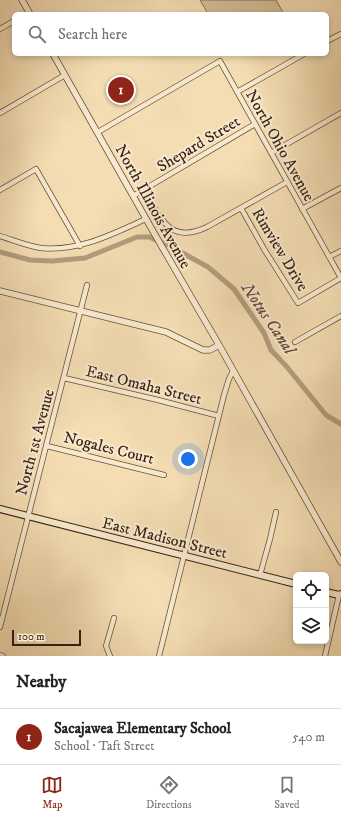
<!DOCTYPE html>
<meta charset="utf-8">
<style>
body{margin:0;font-family:"IM FELL DW Pica",serif;background:#f6f6f6;color:#222}
.controls{position:absolute;right:12px;bottom:12px;display:grid;overflow:hidden;border-radius:6px;box-shadow:0 2px 6px #0003}
.controls button{width:36px;height:36px;display:grid;place-items:center;padding:0;border:0;border-bottom:1px solid #e0e0e0;background:#fff;color:#222;font:20px sans-serif}
.scale{position:absolute;left:12px;bottom:10px;width:69px;box-sizing:border-box;padding-left:4px;border:2px solid #392215;border-top:0;font-size:11px;line-height:14px;white-space:nowrap;color:#392215;-webkit-text-stroke:3px #f8e9ce;paint-order:stroke}
.you{position:absolute;left:188px;top:459px;width:14px;height:14px;margin:-10px;border:3px solid #fff;border-radius:50%;background:#1a73e8;box-shadow:0 0 0 6px #1a73e833}
.badge{display:grid;place-items:center;width:26px;height:26px;border-radius:50%;background:#8f2418;color:#fff;font-size:13px;font-weight:700}
.pin{position:absolute;translate:-50% -50%;border:2px solid #fff;box-shadow:0 1px 4px #0006}
.list{margin:0;padding:0;list-style:none}
h2{display:flex;justify-content:space-between;align-items:center;height:52px;margin:0;padding:0 16px;font-size:17px}
h2 small{font-size:13px;font-weight:400;color:#767676}
.list li{display:grid;grid-template-columns:26px 1fr auto;gap:12px;align-items:center;box-sizing:border-box;height:56px;padding:0 16px;border-top:1px solid #e0e0e0}
.list b{display:block;font-size:15px;white-space:nowrap}
.list p{margin:0;font-size:13px;white-space:nowrap;color:#767676}
.list em{font-size:13px;font-style:normal;color:#767676}
.icon{flex:none;width:22px;height:22px;fill:none;stroke:currentColor;stroke-width:2;stroke-linecap:round;stroke-linejoin:round}
.map{position:relative;flex:none;width:341px;height:656px;overflow:hidden}
.search{position:absolute;background:#fff;box-shadow:0 2px 6px #0003;left:12px;right:12px;top:12px;height:44px;display:flex;align-items:center;gap:10px;box-sizing:border-box;padding:0 14px;border-radius:6px;color:#767676;font-size:15px}
.sheet{height:108px;background:#fff}
nav{display:flex;justify-content:space-around;align-items:center;box-sizing:border-box;height:56px;border-top:1px solid #e0e0e0;background:#fff;font-size:11px;color:#767676}
nav a{display:grid;justify-items:center;gap:2px}
nav .on{color:#8f2418}
.map>svg:first-child{display:block}
.green{fill:#d4bd98;stroke:#867056}
.lines{fill:none;stroke-linecap:round;stroke-linejoin:round}
.canal{stroke:#b49d7d;stroke-width:5}
.minor-casing{stroke:#68513c;stroke-width:6}
.tertiary-casing{stroke:#68513c;stroke-width:7}
.secondary-casing{stroke:#392215;stroke-width:8}
.minor{stroke:#f8e9ce;stroke-width:4.5}
.tertiary{stroke:#f8e9ce;stroke-width:5.5}
.secondary{stroke:#f8e9ce;stroke-width:6}
.labels{text-anchor:middle;stroke-width:4;stroke-linejoin:round;paint-order:stroke}
.street-label{font-size:16px;fill:#392215;stroke:#f8e9ce}
.water-label{font-size:17px;font-style:italic;fill:#644d39;stroke:#f8e9ce}
</style>
<div class="map">
<svg width="341" height="656" viewBox="0 0 341 656">
<rect width="100%" height="100%" fill="#f4ddb3"/>
<filter id="stains"><feTurbulence type="fractalNoise" baseFrequency=".005" numOctaves="4"/><feColorMatrix values="0 0 0 0 .2 0 0 0 0 .09 0 0 0 0 .02 0 0 0 .5 -.17"/></filter>
<radialGradient id="worn" r=".72"><stop offset=".6" stop-color="#630" stop-opacity="0"/><stop offset="1" stop-color="#630" stop-opacity=".3"/></radialGradient>
<!-- green -->
<path class="green" d="M200,0H276L284,14H208Z"/>
<g class="lines">
<!-- canal -->
<path class="canal" d="M0,252L30,260L52,261L85,258L137,237H149L170,246L208,267L234,289L264,333L271,350L287,367L326,415L341,424"/>
<!-- minor casing -->
<g class="minor-casing">
<path id="minor" d="M0,29L14,21
M327,41L341,34
M237,92L304,54
M0,113L65,75
M98,132L220,61L341,278
M271,153L341,113
M0,190L36,169L80,246
M144,190C161,218 169,245 207,227L287,182
M133,196L255,124
M241,208L264,249L298,303L341,278
M302,209L341,188
M0,236C13,240 27,246 41,248C79,252 112,234 146,219
M329,257L341,251
M295,342L341,316
M64,378L158,400L219,416
M47,446L164,475
M260,575L270,539L276,512
M0,627L87,285
M0,655L3,656
M110,656L106,646L114,618
M159,656L224,395L229,379L233,371
M325,656L339,595"/>
</g>
<!-- tertiary casing -->
<g class="tertiary-casing">
<path id="tertiary" d="M22,0L30,14
M53,54L154,233L219,345L341,562
M0,291L166,332L203,350H210L219,345"/>
</g>
<!-- secondary casing -->
<g class="secondary-casing">
<path id="secondary" d="M0,509L296,584
M326,592L339,595L341,594"/>
</g>
<!-- minor -->
<use href="#minor" class="minor"/>
<!-- tertiary -->
<use href="#tertiary" class="tertiary"/>
<!-- secondary -->
<use href="#secondary" class="secondary"/>
</g>
<g class="labels">
<!-- street labels -->
<g class="street-label">
<text transform="translate(198 143) rotate(-31)" y="6">Shepard Street</text>
<text transform="translate(281 145) rotate(61)" y="6">North Ohio Avenue</text>
<text transform="translate(154 206) rotate(61)" y="6">North Illinois Avenue</text>
<text transform="translate(281 249) rotate(59)" y="6">Rimview Drive</text>
<text transform="translate(144 384) rotate(14)" y="6">East Omaha Street</text>
<text transform="translate(34 442) rotate(-75)" y="6">North 1st Avenue</text>
<text transform="translate(109 447) rotate(14)" y="6">Nogales Court</text>
<text transform="translate(165 537) rotate(14)" y="6">East Madison Street</text>
</g>
<!-- water labels -->
<g class="water-label">
<text transform="translate(269 318) rotate(56)" y="6">Notus Canal</text>
</g>
</g>
<rect width="100%" height="100%" filter="url(#stains)"/>
<rect width="100%" height="100%" fill="url(#worn)"/>
</svg>
<div class="controls">
<button><svg class="icon" aria-label="locate" viewBox="0 0 24 24"><circle cx="12" cy="12" r="6"/><path d="M12 2v4M12 18v4M2 12h4M18 12h4"/></svg></button>
<button><svg class="icon" aria-label="layers" viewBox="0 0 24 24"><path d="M12 4l9 5-9 5-9-5zM3 14l9 5 9-5"/></svg></button>
</div>
<div class="scale">100 m</div>
<div class="you"></div>
<div class="pin badge" style="left:121px;top:90px">1</div>
<div class="search"><svg class="icon" aria-label="search" viewBox="0 0 24 24"><circle cx="10" cy="10" r="6"/><path d="M15 15l6 6"/></svg>Search here</div>
</div>
<section class="sheet">
<h2>Nearby<small></small></h2>
<ul class="list">
<li><span class="badge">1</span><div><b>Sacajawea Elementary School</b><p>School · Taft Street</p></div><em>540 m</em></li>
</ul>
</section>
<nav>
<a class="on"><svg class="icon" aria-label="map" viewBox="0 0 24 24"><path d="M3 6l6-2 6 2 6-2v14l-6 2-6-2-6 2zM9 4v14M15 6v14"/></svg>Map</a>
<a><svg class="icon" aria-label="directions" viewBox="0 0 24 24"><path d="M12 3l9 9-9 9-9-9zM9 14v-3h6M13 9l2 2-2 2"/></svg>Directions</a>
<a><svg class="icon" aria-label="saved" viewBox="0 0 24 24"><path d="M7 4h10v16l-5-4-5 4z"/></svg>Saved</a>
</nav>
